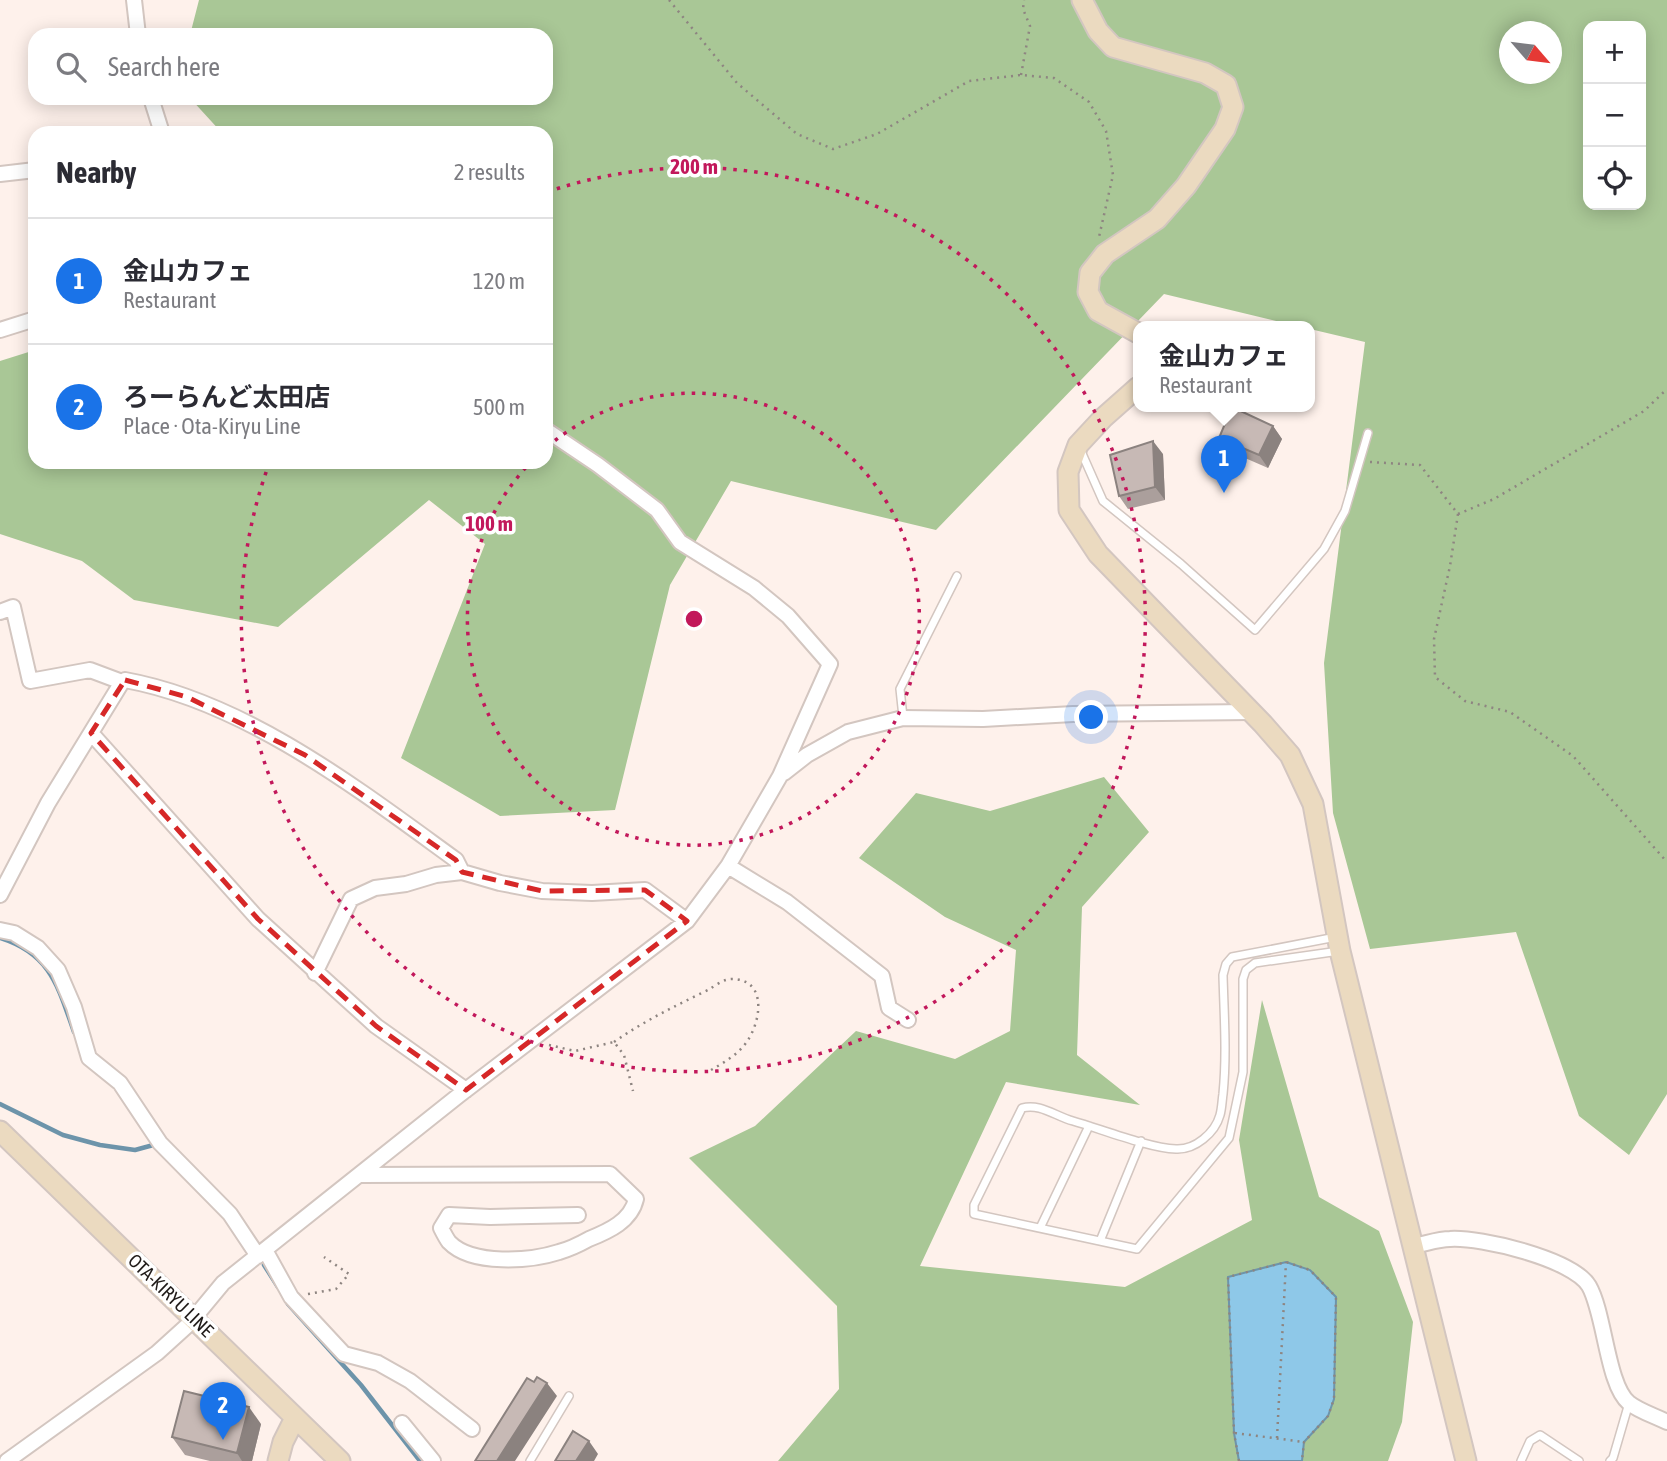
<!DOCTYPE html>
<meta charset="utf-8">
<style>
body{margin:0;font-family:"Asap Condensed","Noto Sans JP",sans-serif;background:#f2f2f3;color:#2b2b33}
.controls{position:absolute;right:21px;top:21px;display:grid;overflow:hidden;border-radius:14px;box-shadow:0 4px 18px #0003}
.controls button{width:63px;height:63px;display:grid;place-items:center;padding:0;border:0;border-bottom:2px solid #e1e1e2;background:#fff;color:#2b2b33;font:35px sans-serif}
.compass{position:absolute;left:1499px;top:21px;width:63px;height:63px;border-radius:50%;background:#fff;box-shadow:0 4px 18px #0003;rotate:118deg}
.you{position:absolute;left:1092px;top:718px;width:24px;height:24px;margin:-18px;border:5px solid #fff;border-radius:50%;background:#1a73e8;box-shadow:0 0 0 10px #1a73e833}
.badge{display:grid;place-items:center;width:46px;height:46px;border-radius:50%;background:#1a73e8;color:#fff;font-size:23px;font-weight:700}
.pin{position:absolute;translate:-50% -58px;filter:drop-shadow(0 2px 4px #0008)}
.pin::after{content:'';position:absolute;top:37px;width:24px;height:21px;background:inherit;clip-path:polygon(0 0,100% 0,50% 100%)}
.popup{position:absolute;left:1133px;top:321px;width:182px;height:91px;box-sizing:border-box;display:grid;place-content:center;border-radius:14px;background:#fff;filter:drop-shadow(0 2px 5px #0005);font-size:23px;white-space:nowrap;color:#7c7c81}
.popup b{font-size:26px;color:#2b2b33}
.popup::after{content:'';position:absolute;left:50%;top:100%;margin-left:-14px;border:14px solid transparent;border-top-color:#fff}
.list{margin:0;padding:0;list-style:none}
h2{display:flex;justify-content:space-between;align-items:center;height:91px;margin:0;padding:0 28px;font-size:30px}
h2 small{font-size:23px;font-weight:400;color:#7c7c81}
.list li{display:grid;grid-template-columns:46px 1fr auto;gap:21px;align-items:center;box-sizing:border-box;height:126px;padding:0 28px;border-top:2px solid #e1e1e2}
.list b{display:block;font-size:26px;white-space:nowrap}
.list p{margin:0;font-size:23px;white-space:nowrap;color:#7c7c81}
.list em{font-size:23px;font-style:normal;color:#7c7c81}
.icon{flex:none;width:38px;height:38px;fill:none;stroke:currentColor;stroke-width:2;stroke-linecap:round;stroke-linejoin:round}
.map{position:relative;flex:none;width:1667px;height:1461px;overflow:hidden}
.search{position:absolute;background:#fff;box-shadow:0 4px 18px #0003;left:28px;top:28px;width:525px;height:77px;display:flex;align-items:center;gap:18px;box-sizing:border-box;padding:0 24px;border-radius:21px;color:#7c7c81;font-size:26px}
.panel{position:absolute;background:#fff;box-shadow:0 4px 18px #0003;left:28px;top:126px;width:525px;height:343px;border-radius:21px}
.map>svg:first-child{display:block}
.forest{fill:#a9c796;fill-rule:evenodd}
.water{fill:#8ec8e8;stroke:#6d94aa;stroke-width:2}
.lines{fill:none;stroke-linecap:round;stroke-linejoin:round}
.stream{stroke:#6d94aa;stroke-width:4.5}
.lane-casing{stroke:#d3c6c0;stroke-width:10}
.street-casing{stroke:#d3c6c0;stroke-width:18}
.secondary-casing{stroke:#d3c6c0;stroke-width:23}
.path{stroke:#8e8581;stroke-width:2.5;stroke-dasharray:2 5;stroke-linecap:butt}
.lane{stroke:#fff;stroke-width:7}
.street{stroke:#fff;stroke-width:14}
.secondary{stroke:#ebdac0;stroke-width:19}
.wall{fill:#ab9f9c}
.shaded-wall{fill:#8b827f}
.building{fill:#c7b9b5;stroke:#8b827f;stroke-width:2}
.marked{fill:none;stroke:#d62828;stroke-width:5;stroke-dasharray:14 9;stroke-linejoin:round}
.ring{fill:none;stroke:#c2185b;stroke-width:3.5;stroke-dasharray:3.5 7}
.labels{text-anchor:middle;stroke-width:7;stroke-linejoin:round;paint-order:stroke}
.street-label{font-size:19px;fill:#201b19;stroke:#fff}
.centre{fill:#c2185b;stroke:#fff;stroke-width:3.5}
.ring-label{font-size:21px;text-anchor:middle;font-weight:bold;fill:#c2185b;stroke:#fff;stroke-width:7;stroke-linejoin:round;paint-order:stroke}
</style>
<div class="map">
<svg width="1667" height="1461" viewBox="0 0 1667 1461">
<rect width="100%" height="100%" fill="#fef1eb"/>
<!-- forest -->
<path class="forest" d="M199,0H1667V1094L1629,1155L1579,1116L1516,932L1370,949L1333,813L1324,663L1365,342L1310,329V327H1301L1164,294L936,530L731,481L670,585L615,810L500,816L401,758L485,544L429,500L278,627L134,600L82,561L0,534V361L35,350V462H546V133H222L190,98H546V35H190ZM1588,26H1641V205H1588ZM1510,32H1552V74H1510Z
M1104,777L1149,832L1082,907L1077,1055L1140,1105L1006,1082L920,1266L1125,1287L1252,1220L1239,1140L1262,1000L1319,1197L1379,1231L1413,1322L1402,1422L1388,1461H778L839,1389L837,1306L689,1158L755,1126L856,1031L955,1059L1010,1031L1016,950L945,917L859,858L916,793L990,811Z"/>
<!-- water -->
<path class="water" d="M1286,1262L1310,1270L1336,1297L1334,1399L1328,1416L1304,1442L1302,1461H1239L1234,1433L1228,1277Z"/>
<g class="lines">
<!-- stream -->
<path class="stream" d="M0,938C51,954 58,987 74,1032
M0,1104L63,1135L100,1145L135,1150L157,1144
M264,1265L278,1287
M288,1304L361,1385L420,1461"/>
<!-- lane casing -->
<g class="lane-casing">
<path id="lane" d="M1080,449L1103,501L1181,564L1255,630L1324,549L1345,511L1368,433
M903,717L900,689L957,576
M1336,937L1232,957L1226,964L1223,975C1224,1015 1227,1054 1223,1094C1222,1100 1222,1108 1220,1115C1215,1133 1195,1150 1176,1149C1149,1148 1101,1129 1073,1121C1055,1116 1040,1103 1022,1108L974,1205V1214L1137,1249L1229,1138L1243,1072V979L1246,970L1255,963L1339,951
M1040,1228L1089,1126
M1100,1241L1141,1141
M530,1461L569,1396
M1521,1461L1530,1441L1540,1435L1579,1461
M1610,1461L1613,1458L1629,1403"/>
</g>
<!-- street casing -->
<g class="street-casing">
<path id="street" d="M134,0L138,35
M151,98L162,133
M0,174L35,170
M0,330L35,319
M0,612L13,607L30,681L90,670L122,682L125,680C246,702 358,789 456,860L462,872L500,883L542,891L592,893L645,890L687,921
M91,733L258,919L376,1026L466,1090
M784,773L807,755L848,732L903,718L983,719L1073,714L1251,712
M728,866L787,902L882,976L889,1008L908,1020
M0,895L48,803L122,682
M0,930L14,933L38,948L58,970L74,1007L89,1058L120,1083L160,1143L230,1214L258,1256
M315,973L351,899L375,888L406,884L436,875L462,872
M360,1175L610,1174L636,1199C631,1221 609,1231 589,1239C580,1244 570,1249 559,1252C531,1261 472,1266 449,1242C446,1238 443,1232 441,1228L449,1215L490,1217L578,1215
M1413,1246C1425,1244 1438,1239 1450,1239C1481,1237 1573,1259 1589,1286C1605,1314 1607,1385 1629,1403C1639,1411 1655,1416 1667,1422
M265,1250L291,1297L344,1354L378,1363L410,1381L472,1429
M402,1423L433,1461
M7,1461L157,1353L189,1324L223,1283L458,1096L687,921L728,866L780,776L830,664L788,616L754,588L680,542L657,510L598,465L546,430"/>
</g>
<!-- secondary casing -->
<g class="secondary-casing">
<path id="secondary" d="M1082,0L1098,31L1113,47L1205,73L1226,85L1233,107L1225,129L1186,186L1157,219L1105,254L1090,273L1088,292L1098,311L1138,333
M1138,387L1103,418L1078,445L1068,472L1069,510L1098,554L1263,724L1290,755L1313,804L1340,951L1466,1461
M0,1131L340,1461
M278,1461L283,1442L295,1418"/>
</g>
<!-- path -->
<path class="path" d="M669,0L737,83L797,134L833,149L877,134L969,81L1021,75L1054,78L1089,102L1106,131L1113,175L1099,237
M1021,75L1030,26L1023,9L1024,0
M1370,462L1420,465L1458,514L1450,566L1434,639L1435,677L1465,701L1510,712L1573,756L1667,862
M1458,514L1494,499L1644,411L1667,389
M614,1042C644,1021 675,1006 708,990C715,986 723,979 732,979C766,979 762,1018 748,1040C740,1053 725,1062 711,1070
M549,1045L575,1051L614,1042L624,1055L633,1091
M308,1294L336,1289L349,1274L324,1257
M1235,1433L1304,1442
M1277,1438L1286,1262
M1239,1461L1234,1433L1228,1277L1286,1262L1310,1270L1336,1297L1334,1399L1328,1416L1304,1442L1302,1461"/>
<!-- lane -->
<use href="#lane" class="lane"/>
<!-- street -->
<use href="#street" class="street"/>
<!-- secondary -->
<use href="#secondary" class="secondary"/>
</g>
<!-- wall -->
<path class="wall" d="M1273,426L1282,439L1268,468L1229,451L1219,438Z
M1163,454L1165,500L1128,509L1119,496Z
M261,1424L252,1461H210L185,1455L172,1437Z"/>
<!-- shaded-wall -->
<path class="shaded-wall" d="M1273,426L1282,439L1268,468L1259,455Z
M1153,441L1163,454L1165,500L1155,487Z
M547,1383L557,1396L515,1461H497Z
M249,1407L261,1424L252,1461H242L237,1453Z
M589,1441L598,1454L594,1461H576Z"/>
<!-- building -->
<path class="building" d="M1232,407L1273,426L1259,455L1219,438Z
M1153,441L1155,487L1119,496L1110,455Z
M537,1377L547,1383L497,1461H475L527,1378L534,1382Z
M184,1391L249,1407L237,1453L172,1437Z
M573,1431L589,1441L576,1461H555Z"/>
<!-- marked area -->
<path class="marked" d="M125,680L187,697L305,755L456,860L462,872L542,891L645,890L687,921L466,1090L376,1026L258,919L91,733Z"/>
<!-- distance rings -->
<g class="ring">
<path d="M547 447A226 226 0 1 1 531 462"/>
<path d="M547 192A452 452 0 1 1 269 464"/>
</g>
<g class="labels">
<!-- street labels -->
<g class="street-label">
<text transform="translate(171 1295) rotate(44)" y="7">OTA-KIRYU LINE</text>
</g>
</g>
<circle cx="694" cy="619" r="10" class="centre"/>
<g class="ring-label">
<text x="694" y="174">200 m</text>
<text x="489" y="531">100 m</text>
</g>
</svg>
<div class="controls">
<button>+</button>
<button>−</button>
<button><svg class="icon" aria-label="locate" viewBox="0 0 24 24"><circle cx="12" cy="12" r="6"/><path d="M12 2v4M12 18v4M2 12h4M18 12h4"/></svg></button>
</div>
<svg class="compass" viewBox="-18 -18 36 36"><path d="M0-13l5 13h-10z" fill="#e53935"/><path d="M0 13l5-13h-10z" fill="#7c7c81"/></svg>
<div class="you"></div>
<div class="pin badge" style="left:1224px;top:493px">1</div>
<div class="popup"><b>金山カフェ</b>Restaurant</div>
<div class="pin badge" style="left:223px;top:1440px">2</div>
<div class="search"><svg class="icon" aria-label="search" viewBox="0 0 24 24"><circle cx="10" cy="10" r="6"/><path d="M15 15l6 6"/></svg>Search here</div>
<section class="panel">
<h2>Nearby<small>2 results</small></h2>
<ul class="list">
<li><span class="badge">1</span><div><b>金山カフェ</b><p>Restaurant</p></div><em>120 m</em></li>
<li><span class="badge">2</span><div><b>ろーらんど太田店</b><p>Place · Ota-Kiryu Line</p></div><em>500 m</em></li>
</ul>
</section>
</div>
